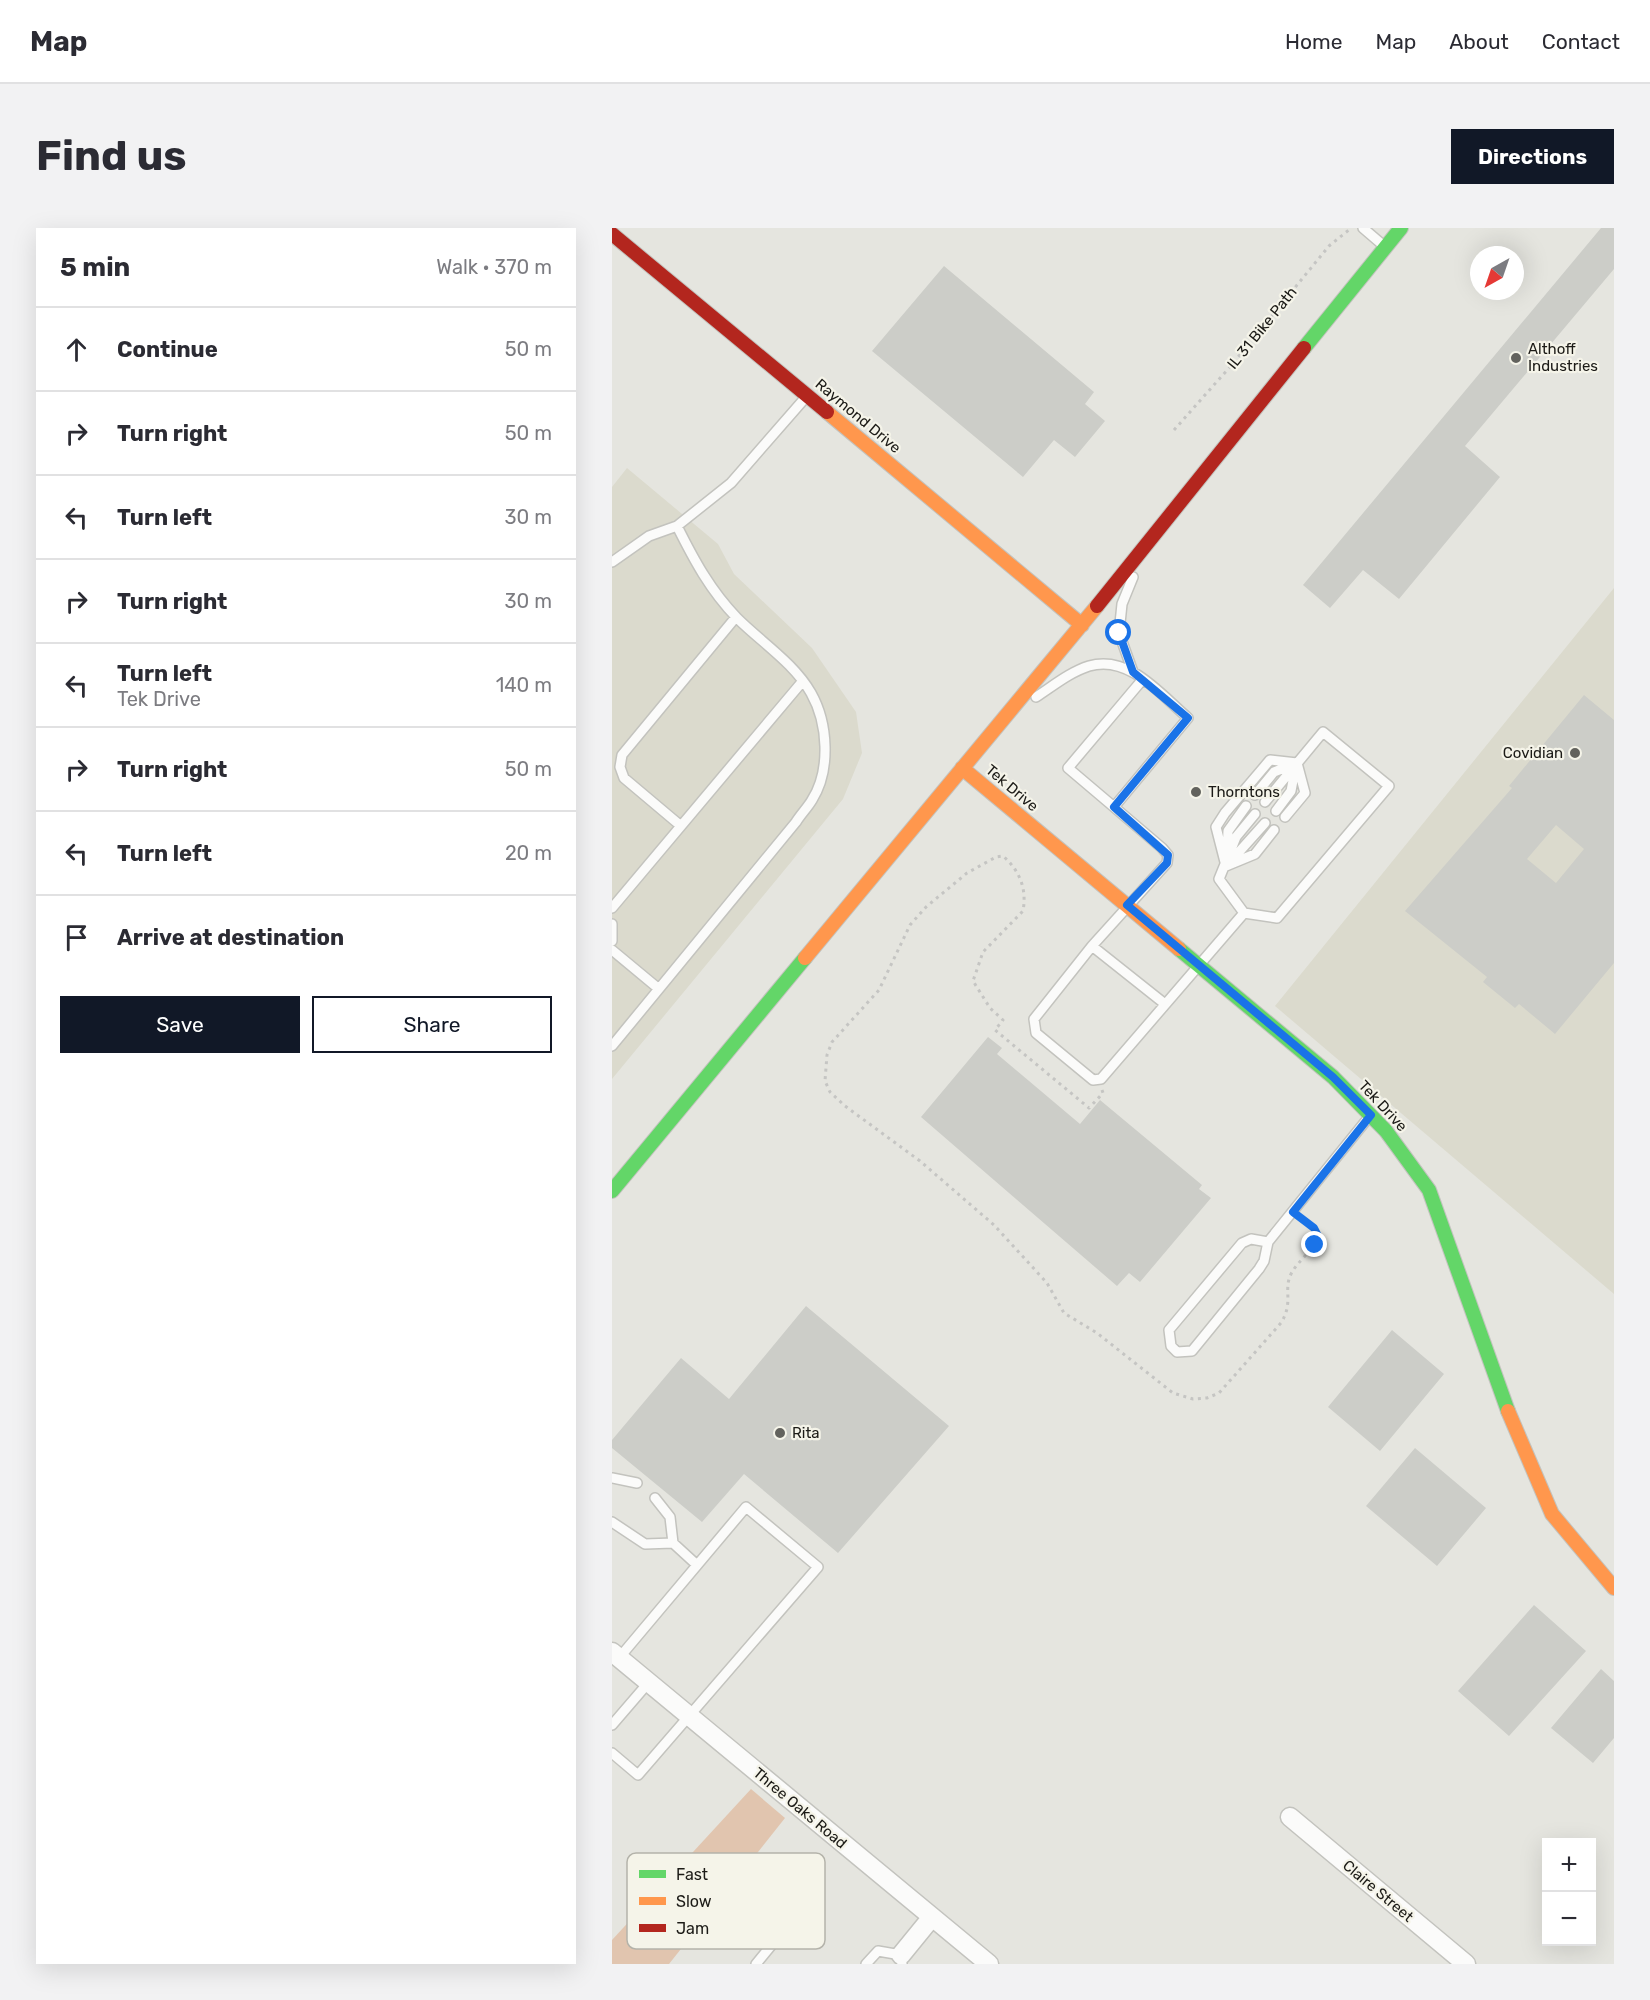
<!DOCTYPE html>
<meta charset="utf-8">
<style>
body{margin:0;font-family:Rubik,sans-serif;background:#f2f2f3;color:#2b2b33}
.controls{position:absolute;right:18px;bottom:18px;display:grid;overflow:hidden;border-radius:0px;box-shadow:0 6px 24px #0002}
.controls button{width:54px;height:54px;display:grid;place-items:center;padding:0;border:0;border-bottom:2px solid #e1e1e2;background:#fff;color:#2b2b33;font:30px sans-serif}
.compass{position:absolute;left:858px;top:18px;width:54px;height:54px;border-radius:50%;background:#fff;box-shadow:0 6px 24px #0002;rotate:220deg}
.stop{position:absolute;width:18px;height:18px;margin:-14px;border:4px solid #1a73e8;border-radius:50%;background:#fff}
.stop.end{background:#1a73e8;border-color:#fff;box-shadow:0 2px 6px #0008}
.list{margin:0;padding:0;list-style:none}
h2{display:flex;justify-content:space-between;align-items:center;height:78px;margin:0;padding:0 24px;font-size:26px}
h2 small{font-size:20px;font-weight:400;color:#7c7c81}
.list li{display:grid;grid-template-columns:39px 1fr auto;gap:18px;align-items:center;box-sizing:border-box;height:84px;padding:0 24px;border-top:2px solid #e1e1e2}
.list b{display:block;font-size:22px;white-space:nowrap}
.list p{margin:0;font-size:20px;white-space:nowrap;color:#7c7c81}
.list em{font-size:20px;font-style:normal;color:#7c7c81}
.actions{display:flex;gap:12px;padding:18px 24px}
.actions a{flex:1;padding:14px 0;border:2px solid #111827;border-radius:0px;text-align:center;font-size:21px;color:#111827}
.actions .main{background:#111827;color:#fff}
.icon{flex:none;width:33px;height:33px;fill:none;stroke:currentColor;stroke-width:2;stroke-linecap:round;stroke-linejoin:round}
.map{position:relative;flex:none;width:1002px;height:1736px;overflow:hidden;border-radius:0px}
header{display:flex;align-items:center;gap:36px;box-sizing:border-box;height:84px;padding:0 30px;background:#fff;border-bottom:2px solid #e1e1e2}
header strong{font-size:28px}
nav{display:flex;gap:33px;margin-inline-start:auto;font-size:21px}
.intro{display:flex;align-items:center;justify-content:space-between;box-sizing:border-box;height:144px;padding:0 36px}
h1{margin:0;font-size:42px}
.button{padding:15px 27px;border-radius:0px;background:#111827;color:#fff;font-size:21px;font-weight:700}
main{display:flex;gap:36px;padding:0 36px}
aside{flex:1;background:#fff;border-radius:0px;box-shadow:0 6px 24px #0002}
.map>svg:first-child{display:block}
.built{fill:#dbdacd}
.forest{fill:#e1c5af}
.building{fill:#cccdc8;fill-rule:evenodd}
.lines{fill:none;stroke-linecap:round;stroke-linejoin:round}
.lane-casing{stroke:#c3c3be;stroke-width:12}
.street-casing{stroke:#c3c3be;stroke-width:21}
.fast-casing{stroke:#c3c3be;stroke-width:16}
.slow-casing{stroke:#c3c3be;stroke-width:16}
.jam-casing{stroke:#c3c3be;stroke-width:16}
.path{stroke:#c5c5c3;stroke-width:3;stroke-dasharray:3 4.5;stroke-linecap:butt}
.lane{stroke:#fbfbfa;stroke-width:9}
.street{stroke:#fbfbfa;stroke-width:18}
.fast{stroke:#63d668;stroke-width:14}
.slow{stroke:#ff974d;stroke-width:14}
.jam{stroke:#b3261e;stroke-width:14}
.route{stroke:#1a73e8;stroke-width:8}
.poi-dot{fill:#62625d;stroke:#f5f4e9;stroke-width:2}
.labels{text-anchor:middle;stroke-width:4.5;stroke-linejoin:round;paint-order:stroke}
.street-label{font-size:15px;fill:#1c1b17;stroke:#f5f4e9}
.poi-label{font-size:15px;fill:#1c1b17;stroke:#f5f4e9;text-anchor:start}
.key{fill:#f5f4e9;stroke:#b4b3aa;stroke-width:1.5}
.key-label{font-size:16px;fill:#1c1b17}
</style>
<header>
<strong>Map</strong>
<nav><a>Home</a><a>Map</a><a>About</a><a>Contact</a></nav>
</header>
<div class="intro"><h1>Find us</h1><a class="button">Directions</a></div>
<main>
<aside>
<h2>5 min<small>Walk · 370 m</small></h2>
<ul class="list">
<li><svg class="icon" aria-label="ahead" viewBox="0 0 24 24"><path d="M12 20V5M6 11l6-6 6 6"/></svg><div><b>Continue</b></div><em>50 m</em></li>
<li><svg class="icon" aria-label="right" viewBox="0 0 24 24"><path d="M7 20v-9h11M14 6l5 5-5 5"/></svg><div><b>Turn right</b></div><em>50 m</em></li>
<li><svg class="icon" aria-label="left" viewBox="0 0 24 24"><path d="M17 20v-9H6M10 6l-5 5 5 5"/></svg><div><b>Turn left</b></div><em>30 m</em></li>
<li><svg class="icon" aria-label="right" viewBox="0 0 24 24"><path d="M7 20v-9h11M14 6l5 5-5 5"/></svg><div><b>Turn right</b></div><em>30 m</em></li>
<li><svg class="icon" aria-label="left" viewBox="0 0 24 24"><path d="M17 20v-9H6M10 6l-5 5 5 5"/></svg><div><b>Turn left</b><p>Tek Drive</p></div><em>140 m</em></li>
<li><svg class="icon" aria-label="right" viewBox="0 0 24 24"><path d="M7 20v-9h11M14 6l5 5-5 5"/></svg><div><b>Turn right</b></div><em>50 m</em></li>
<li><svg class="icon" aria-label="left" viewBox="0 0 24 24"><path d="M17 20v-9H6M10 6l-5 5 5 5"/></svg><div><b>Turn left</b></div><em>20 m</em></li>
<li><svg class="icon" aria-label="arrive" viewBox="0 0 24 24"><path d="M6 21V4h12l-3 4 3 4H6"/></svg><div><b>Arrive at destination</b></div></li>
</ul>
<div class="actions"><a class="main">Save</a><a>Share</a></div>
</aside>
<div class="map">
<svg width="1002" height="1736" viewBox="0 0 1002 1736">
<rect width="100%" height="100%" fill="#e5e5df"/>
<!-- built -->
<path class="built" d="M15,240L106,316L122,346L200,420L244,484L250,525L231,571L0,851V259Z
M1002,360V1066L663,778Z"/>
<!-- forest -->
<path class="forest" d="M139,1561L173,1590L57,1736H0V1712Z"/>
<!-- building -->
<path class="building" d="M989,0H1002V41L853,218L888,249L787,371L751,342L718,380L691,357Z
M332,38L482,164L473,176L493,193L463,229L442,212L411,249L260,123Z
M972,467L1002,492V735L943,806L907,776L903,780L871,754L875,749L793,683L900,560L897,558ZM944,597L972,621L944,655L915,631Z
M376,809L390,820L385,826L468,896L488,872L590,957L587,961L599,970L528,1054L517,1045L505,1058L309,889Z
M194,1078L337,1198L226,1325L132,1246L90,1294L0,1220V1212L69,1130L117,1171Z
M780,1102L832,1146L768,1223L716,1179Z
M803,1220L874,1280L825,1338L754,1278Z
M922,1377L974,1423L897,1508L846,1463Z
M989,1441L1002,1453V1510L981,1535L939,1500Z"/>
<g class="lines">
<!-- lane casing -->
<g class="lane-casing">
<path id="lane" d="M751,0L772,18
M0,334L37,308L65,298
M521,444L507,405L510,376L521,349
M424,469C441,458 458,444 477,438C517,426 549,467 576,490L502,579L456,540L531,451
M643,567L662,544L682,536
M502,579L550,620L556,627L555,635L480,718L422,791L424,805L481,852L489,851L632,685L665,690L777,558L711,504L653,574
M664,583L679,563L684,537
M673,589L693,565L685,535
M69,598L12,550L8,539L10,527L124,389
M615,626L616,603L634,578
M618,634L653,595
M614,638L604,599L613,585L658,532L685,535
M614,638L643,626L662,602
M0,680L190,454
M632,685L607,651L624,609L643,586
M0,696V713
M480,718L553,776
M0,722L47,761
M0,818L184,594C189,586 196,579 200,572C219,542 216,495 199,465C182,435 149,414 125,390C98,362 82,332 65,298L119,255L194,169
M656,1014L639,1011L630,1015L557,1102L559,1118L565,1124L580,1123L647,1041L652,1033L656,1014L757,889
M0,1250L25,1255
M43,1270L58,1289L61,1315
M0,1294L33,1316L61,1315L85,1337
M0,1497L37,1454
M0,1525L26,1547L206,1339L134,1279L7,1430
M144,1736L200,1668
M254,1736L266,1723L289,1727L290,1736"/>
</g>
<!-- street casing -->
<g class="street-casing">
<path id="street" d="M0,1424L377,1736
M678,1589L854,1736
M289,1727L320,1689"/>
</g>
<!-- fast casing -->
<g class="fast-casing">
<path id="fast" d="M692,120L789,0
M567,721L721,849L774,903L817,962L896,1183
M0,963L193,730"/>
</g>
<!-- slow casing -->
<g class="slow-casing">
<path id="slow" d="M215,184L470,397
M350,540L567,721
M193,730L485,378
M896,1183L940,1286L1002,1360"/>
</g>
<!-- jam casing -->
<g class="jam-casing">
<path id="jam" d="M0,6L215,184
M485,378L692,120"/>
</g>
<!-- path -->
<path class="path" d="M562,202L617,140L717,18L738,1
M490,862L491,865L477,880L383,802L391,792L378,780L361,753L371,724L411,683C415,661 408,643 391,628L384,629L355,645L314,679L298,697L267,762L220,814L215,827L213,853L218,864L233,878L308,933L382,997L435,1055L452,1085L485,1105L561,1165L581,1171L595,1170L607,1165L669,1095C682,1074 671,1062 679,1046C686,1032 701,1024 706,1008L702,1000L690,991"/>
<!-- lane -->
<use href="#lane" class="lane"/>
<!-- street -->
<use href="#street" class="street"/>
<!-- fast -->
<use href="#fast" class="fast"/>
<!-- slow -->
<use href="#slow" class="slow"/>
<!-- jam -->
<use href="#jam" class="jam"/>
</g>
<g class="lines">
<!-- route -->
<path class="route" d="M507,405L521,444L576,490L502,579L556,627L555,635L515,677L721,849L759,887L681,984L702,1000L706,1008L703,1017"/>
</g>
<!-- markers -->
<g class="poi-dot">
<circle cx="904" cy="130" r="6"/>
<circle cx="963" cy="525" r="6"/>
<circle cx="584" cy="564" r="6"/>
<circle cx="168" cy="1205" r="6"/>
</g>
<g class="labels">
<!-- street labels -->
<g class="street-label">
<text transform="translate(650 100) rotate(-51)" y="5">IL 31 Bike Path</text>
<text transform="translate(246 188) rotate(40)" y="5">Raymond Drive</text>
<text transform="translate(400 560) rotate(40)" y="5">Tek Drive</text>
<text transform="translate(771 878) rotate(47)" y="5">Tek Drive</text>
<text transform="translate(188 1580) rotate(40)" y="5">Three Oaks Road</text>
<text transform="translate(766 1663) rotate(40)" y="5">Claire Street</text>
</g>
<!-- poi labels -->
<g class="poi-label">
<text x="916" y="126">Althoff<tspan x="916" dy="17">Industries</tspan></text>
<text x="951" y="530" text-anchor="end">Covidian</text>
<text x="596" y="569">Thorntons</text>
<text x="180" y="1210">Rita</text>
</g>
</g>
<!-- legend -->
<rect x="15" y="1625" width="198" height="96" rx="9" class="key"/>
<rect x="27" y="1642" width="27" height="8" fill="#63d668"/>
<rect x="27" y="1669" width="27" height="8" fill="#ff974d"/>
<rect x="27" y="1696" width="27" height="8" fill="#b3261e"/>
<g class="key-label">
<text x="64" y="1652">Fast</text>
<text x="64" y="1679">Slow</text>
<text x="64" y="1706">Jam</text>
</g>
</svg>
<div class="controls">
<button>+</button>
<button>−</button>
</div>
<svg class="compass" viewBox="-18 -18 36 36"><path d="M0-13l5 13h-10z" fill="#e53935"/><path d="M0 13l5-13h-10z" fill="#7c7c81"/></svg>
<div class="stop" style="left:507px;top:405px"></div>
<div class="stop end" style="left:703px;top:1017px"></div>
</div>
</main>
